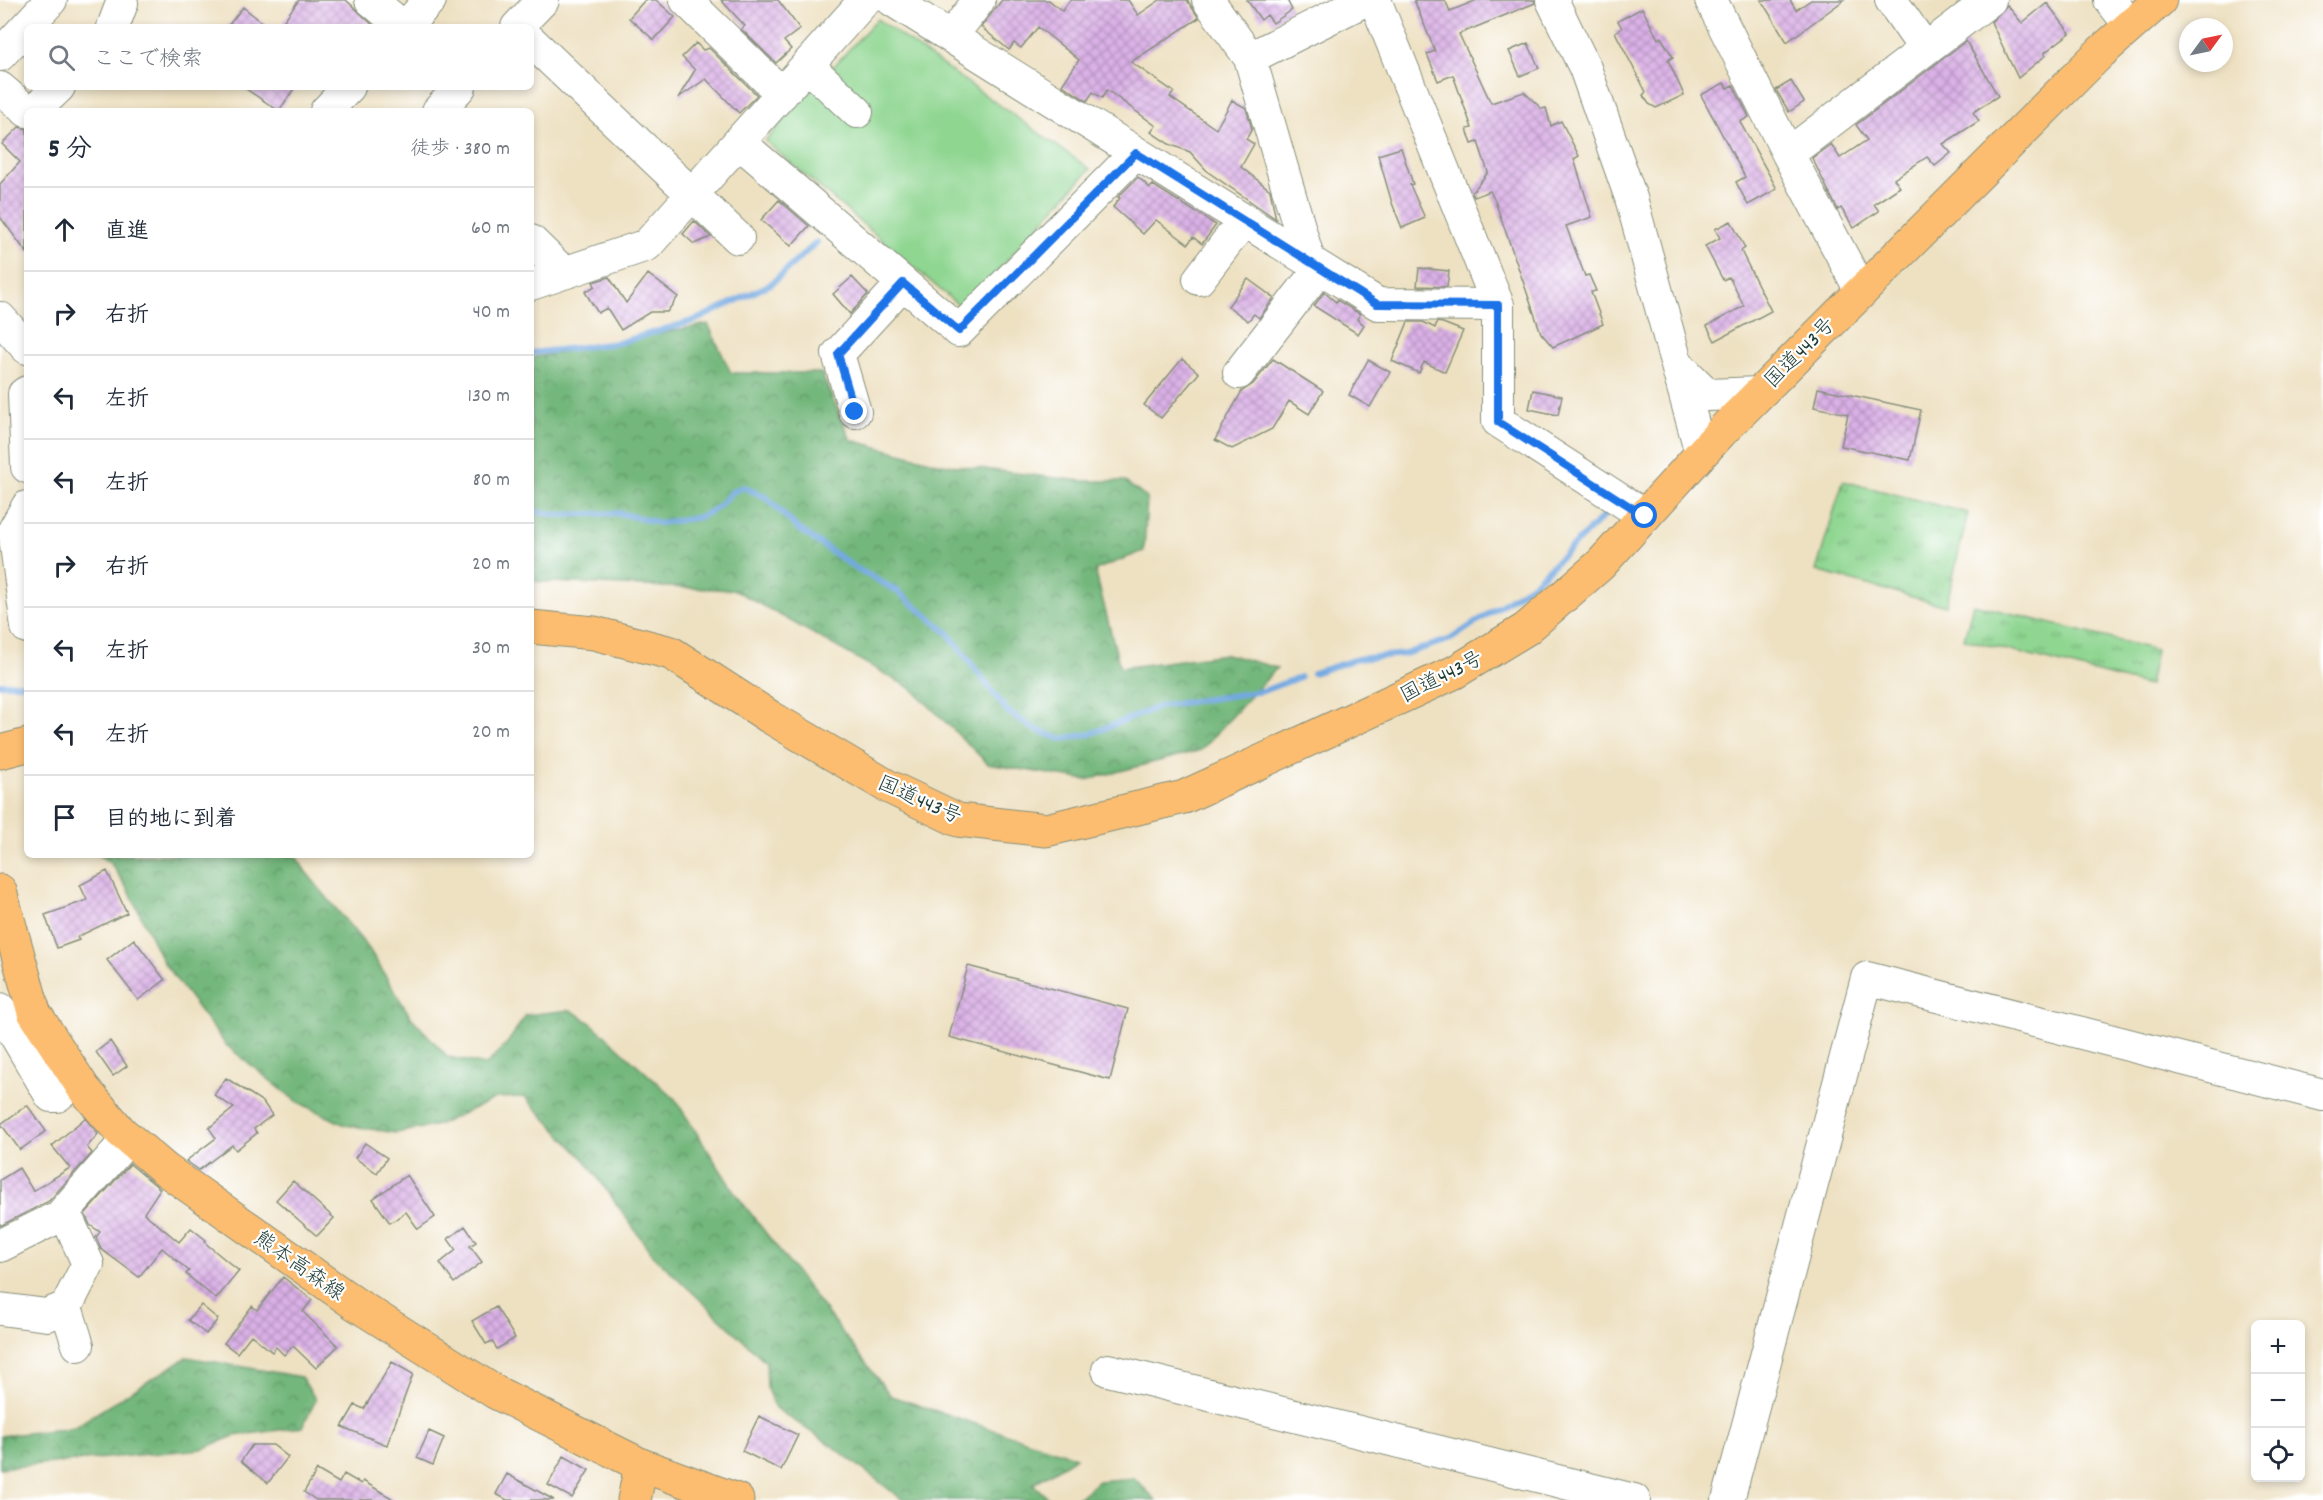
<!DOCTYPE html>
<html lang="ja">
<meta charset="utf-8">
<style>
body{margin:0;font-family:Dekko,"Klee One",sans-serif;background:#f6f6f7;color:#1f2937}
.controls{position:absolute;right:18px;bottom:18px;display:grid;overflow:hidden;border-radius:9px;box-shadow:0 3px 9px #0003}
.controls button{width:54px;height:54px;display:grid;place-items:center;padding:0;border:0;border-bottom:2px solid #e0e1e3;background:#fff;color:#1f2937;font:30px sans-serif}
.compass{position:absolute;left:2179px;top:18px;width:54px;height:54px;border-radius:50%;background:#fff;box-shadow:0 3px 9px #0003;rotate:57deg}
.stop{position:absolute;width:18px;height:18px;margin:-14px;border:4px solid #1a73e8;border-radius:50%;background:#fff}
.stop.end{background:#1a73e8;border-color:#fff;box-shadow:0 2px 6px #0008}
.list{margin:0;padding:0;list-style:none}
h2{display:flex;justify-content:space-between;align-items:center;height:78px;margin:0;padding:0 24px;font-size:26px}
h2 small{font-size:20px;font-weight:400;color:#747a83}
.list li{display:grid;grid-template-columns:39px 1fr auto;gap:18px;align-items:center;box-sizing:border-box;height:84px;padding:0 24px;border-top:2px solid #e0e1e3}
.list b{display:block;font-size:22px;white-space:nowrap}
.list em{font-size:20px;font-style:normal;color:#747a83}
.icon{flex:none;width:33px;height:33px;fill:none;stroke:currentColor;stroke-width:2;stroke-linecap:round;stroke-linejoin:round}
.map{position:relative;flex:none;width:2323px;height:1500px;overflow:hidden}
.search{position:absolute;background:#fff;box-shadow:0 3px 9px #0003;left:24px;top:24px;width:510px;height:66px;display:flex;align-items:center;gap:15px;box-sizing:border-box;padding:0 21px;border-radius:9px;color:#747a83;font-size:22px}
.panel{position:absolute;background:#fff;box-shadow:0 3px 9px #0003;left:24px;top:108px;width:510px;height:750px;border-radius:9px}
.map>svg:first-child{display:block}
.grass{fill:url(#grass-tufts);stroke:#578a62;stroke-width:1.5}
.forest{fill:url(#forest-crowns);stroke:#497a58;stroke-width:1.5}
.park{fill:#8fd691;stroke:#578a62;stroke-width:1.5}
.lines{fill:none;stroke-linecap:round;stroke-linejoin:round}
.stream{stroke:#73a9e1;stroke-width:6}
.building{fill:url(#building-cross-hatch)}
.minor-casing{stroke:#868f7b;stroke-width:34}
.major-casing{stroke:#868f7b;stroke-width:35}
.highway-casing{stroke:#868f7b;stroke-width:35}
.minor{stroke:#fff;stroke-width:32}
.major{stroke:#fcbd6f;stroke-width:33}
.highway{stroke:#fcbd6f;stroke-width:33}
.route{stroke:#1a73e8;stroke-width:8}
.labels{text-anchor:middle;stroke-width:4.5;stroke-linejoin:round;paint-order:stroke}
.street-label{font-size:21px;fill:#1f3d34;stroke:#fff}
</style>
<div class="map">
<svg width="2323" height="1500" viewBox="0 0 2323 1500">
<defs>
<pattern id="grass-tufts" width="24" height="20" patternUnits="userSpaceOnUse" patternTransform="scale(1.5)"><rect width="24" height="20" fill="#8fd691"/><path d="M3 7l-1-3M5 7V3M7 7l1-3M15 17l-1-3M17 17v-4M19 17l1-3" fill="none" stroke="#74af77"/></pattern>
<pattern id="forest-crowns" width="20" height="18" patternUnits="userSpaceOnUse" patternTransform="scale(1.5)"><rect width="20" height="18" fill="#73b77b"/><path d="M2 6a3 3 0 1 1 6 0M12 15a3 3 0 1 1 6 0" fill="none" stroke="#5e9666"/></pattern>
<pattern id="building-cross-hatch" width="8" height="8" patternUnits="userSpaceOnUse" patternTransform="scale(1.5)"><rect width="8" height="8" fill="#dbb1e7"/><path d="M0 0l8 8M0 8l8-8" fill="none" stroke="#b191bc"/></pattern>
</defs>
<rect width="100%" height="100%" fill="#fff"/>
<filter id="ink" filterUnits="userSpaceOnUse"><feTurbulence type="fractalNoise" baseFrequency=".0167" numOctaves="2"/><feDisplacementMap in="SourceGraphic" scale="12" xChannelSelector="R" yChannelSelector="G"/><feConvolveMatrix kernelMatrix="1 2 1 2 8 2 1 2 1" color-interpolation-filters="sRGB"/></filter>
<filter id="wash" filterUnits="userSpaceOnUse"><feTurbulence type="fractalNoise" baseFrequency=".008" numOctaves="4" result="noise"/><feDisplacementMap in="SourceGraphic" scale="24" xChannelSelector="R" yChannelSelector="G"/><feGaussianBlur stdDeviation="1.35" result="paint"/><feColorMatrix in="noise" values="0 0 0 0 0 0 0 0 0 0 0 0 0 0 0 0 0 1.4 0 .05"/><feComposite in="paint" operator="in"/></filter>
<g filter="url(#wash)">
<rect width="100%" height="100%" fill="#eee1c2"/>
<!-- grass -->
<path class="grass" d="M1843,481L1968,513L1946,606L1816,571Z
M1973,604L2156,650L2149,686L1964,639Z"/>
<!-- forest -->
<path class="forest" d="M708,324L731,373H821L851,440L942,464L1082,481H1124L1147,498L1144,551L1095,570L1120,668L1226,654L1277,668L1201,750L1086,780L988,764L912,689L735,590L531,581V358Z
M99,855H295L306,872L369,949L410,1016L448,1057L486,1065L508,1042L526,1015L571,1010L591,1023L675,1099L735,1193L891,1396L1076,1457L1033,1484L1050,1500H903L834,1447L775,1408L767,1389L766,1362L652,1254L586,1161L525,1097L496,1098L438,1125L396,1133L345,1125L296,1101L226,1045L163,962L129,891L112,865Z
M187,1357L301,1377L316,1400L302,1427L234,1436L202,1449L0,1468V1436L73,1428Z
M1134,1478L1156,1500H1076L1098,1481Z"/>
<!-- park -->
<path class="park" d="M877,19L1090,169L963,309L765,141Z"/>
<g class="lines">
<!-- stream -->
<path class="stream" d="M531,353L618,343L696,320L771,284L817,242
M531,511L558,515L619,513L660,523L700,517L718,507L732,492L743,487L766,497L796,527L854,567L897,591L948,633L1007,711L1034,729L1061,739L1090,734L1161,706L1263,691L1300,677
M1313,673L1357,659L1405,654L1451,639L1533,584L1606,514
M0,684H27"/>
</g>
<g id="blocks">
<!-- building -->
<path class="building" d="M299,0H346L375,27H279Z
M645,0H656L675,17L654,40L629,18Z
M721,0H778L800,29L784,41L791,49L776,63L741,29L745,26Z
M1002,0H1049L1062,11L1070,0H1128L1138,15L1160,0H1187L1199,18L1131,62L1174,92L1170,97L1216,129L1232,100L1246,108L1252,129L1246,139L1254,144L1241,167L1270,190L1276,219L1208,172L1190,152L1169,144L1151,132L1156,126L1107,90L1102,98L1093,92L1087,101L1062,85L1079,60L1038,27L1021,48L1014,43L1009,50L981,27Z
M1247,0H1287L1292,10L1273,23L1267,15L1261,20Z
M1414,0H1445L1450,11L1477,0H1534L1535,3L1459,34L1491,103L1524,92L1542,109L1546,108L1551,126L1561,121L1579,156L1574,159L1592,217L1566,226L1585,276L1589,275L1596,291L1591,292L1603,324L1553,347L1541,333L1495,201L1490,191L1474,197L1472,193L1488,172L1478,142L1472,144L1467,129L1472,128L1453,75L1438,81L1427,54L1435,51Z
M1761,0H1790L1796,10L1811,0H1844L1787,42Z
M2047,3L2070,33L2044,53L2046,55L2018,78L1991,22L2007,5L2022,23Z
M243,7L268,27H227Z
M1642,8L1658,39L1661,37L1673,57L1668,60L1684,95L1656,108L1649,104L1643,95L1646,92L1615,32L1622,28L1618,21Z
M1966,41L1998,96L1973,112L1979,121L1943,144L1951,153L1935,166L1927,157L1894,179L1900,187L1874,204L1879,211L1854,228L1841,208L1838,210L1812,158L1831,144L1840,158L1867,140L1856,125Z
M696,43L703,50L709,48L757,95L739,113L706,79L678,98L695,70L682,57Z
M1528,43L1539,68L1520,76L1509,51Z
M1791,81L1804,102L1789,112L1776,90Z
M1724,83L1727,88L1733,85L1749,117L1740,122L1777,189L1748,205L1736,182L1745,177L1701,95Z
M243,87H295L279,111Z
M19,127L27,129V253L0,217V184L20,162L2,144Z
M1401,148L1413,184L1410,185L1425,218L1402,228L1392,203L1378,155Z
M1138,177L1150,188L1153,185L1216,225L1202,244L1193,237L1188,244L1156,220L1143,234L1113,207L1120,198L1118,197Z
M779,200L809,226L791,246L761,220Z
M694,221L711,237L694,244L683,234Z
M1731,221L1745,248L1741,251L1771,311L1715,341L1707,326L1744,306L1729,277L1723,280L1705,246L1720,238L1715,229Z
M1419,268L1449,271L1447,287L1417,286Z
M648,274L678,297L667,312H650L621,330L607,308L598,313L585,292L595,286L593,282L609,277L626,303Z
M852,277L868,294L850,314L833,294Z
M1248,279L1274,298L1259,318L1254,314L1248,321L1228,306Z
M1324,292L1336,302L1337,300L1360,314L1357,319L1364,325L1358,334L1314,306Z
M1408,322H1423L1435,328L1437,322L1443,323L1463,331L1445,372L1424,362L1419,373L1392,361Z
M1182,359L1199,373L1161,418L1144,405Z
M1273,359L1323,391L1309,414L1289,401L1272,429L1232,449L1215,440L1242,391L1253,384Z
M1368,360L1390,372L1370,407L1349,395Z
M1818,388L1921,410L1910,460L1841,446L1848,414L1814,407Z
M1533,390L1562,396L1558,415L1529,409Z
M107,871L127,913L77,937L79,940L57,948L45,915L87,900L80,885Z
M134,939L165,980L138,1000L107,960Z
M968,966L1128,1009L1110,1080L949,1037Z
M110,1041L127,1066L113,1076L96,1052Z
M226,1078L263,1102L272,1115L254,1129L257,1133L236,1150L232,1145L199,1170L186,1161L216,1138L209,1128L234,1108L214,1095Z
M27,1105L46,1131L20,1150L1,1124Z
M85,1118L98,1134L87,1147L92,1153L49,1201L0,1226V1180L19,1168L33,1191L70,1168L52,1146Z
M365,1143L387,1158L377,1173L355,1158Z
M130,1164L160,1189L144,1213L179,1242L191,1228L206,1240L204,1242L239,1271L216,1299L186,1274L189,1271L162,1248L139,1277L101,1249L96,1237L100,1232L90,1225L85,1214Z
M407,1175L435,1217L418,1229L406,1212L390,1223L373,1199Z
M293,1181L334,1218L317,1236L276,1200Z
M465,1226L476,1242L470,1246L482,1262L454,1283L440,1263L456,1250L448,1239Z
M283,1277L312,1300L303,1312L338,1346L316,1368L293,1346L284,1355L276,1347L272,1352L251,1335L237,1353L224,1343L252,1306L257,1310Z
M201,1305L218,1319L206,1334L188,1320Z
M496,1307L515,1338L497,1349L492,1341L486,1344L472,1321Z
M392,1362L413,1374L387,1445L342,1427L355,1405L364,1409Z
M759,1416L798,1435L781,1470L742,1451Z
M429,1431L444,1438L433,1465L417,1458Z
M252,1445H273L288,1457L268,1483L241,1461Z
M564,1456L589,1470L572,1498L548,1485Z
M317,1470L339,1483L344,1474L361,1484L363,1481L395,1500H316L304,1492Z
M507,1474L554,1500H507L496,1494Z"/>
</g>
</g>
<g filter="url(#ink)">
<use href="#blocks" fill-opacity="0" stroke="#868f7b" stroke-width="1.5"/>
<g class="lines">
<!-- minor casing -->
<g class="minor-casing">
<path id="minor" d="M371,0L403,27
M686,0L782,94
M892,0L1378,304L1498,305
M1208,0L1250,58L1309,261
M1375,0L1498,305V421L1645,516
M1552,0L1585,68L1631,198L1701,453
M1711,0L1788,154L1861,291
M1891,0L1925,49
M2110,0L2130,25
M113,27L122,3
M405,27L430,0
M517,27L543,0
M951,37L979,0
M531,41L738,238
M0,55L51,0
M1250,58L1365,0
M807,65L857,112
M0,88L27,111
M34,111L59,87
M326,111L349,87
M438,111L460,87
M739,142L959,331L1136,153
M1788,154L1990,0
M531,241L564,273
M1199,279L1244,220
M531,284L647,245L865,0
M0,318L27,348
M1678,365L1708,395L1759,393
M1239,373L1320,268
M27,392L24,394L27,467
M855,412L838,354L903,283
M27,507L14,530L27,627
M0,1009L51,1096H57L78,1080
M60,1216L69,1222L88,1264L66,1307L78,1345
M0,1246L60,1216L128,1139
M0,1309L47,1315L66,1307
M1108,1370L1634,1500
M1728,1500L1867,978L2323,1095"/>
</g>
<!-- major casing -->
<g class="major-casing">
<path id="major" d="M0,891L34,1012L84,1089L121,1132L166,1170L354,1303L495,1392L641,1465L737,1500
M634,1500L641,1465"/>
</g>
<!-- highway casing -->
<g class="highway-casing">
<path id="highway" d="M531,627L594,633L671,653L770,717L887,786L958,820L1046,830L1184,797L1455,672L1526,629L1600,565L1721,432L2101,52L2160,0
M0,752L27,745"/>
</g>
<!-- minor -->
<use href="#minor" class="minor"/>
<!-- major -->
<use href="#major" class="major"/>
<!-- highway -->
<use href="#highway" class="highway"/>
</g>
</g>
<g class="lines" filter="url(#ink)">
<!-- route -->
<path class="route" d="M855,412L838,354L903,283L959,331L1136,153L1377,304L1498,305V422L1645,516"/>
</g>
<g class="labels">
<!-- street labels -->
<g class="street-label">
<text transform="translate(1799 352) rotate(-45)" y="7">国道443号</text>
<text transform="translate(1441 676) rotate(-27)" y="7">国道443号</text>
<text transform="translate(920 799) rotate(24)" y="7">国道443号</text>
<text transform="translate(300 1265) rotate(35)" y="7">熊本高森線</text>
</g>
</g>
</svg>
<div class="controls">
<button>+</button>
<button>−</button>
<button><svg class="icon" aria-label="locate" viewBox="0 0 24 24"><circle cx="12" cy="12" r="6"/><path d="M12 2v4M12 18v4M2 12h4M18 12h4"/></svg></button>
</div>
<svg class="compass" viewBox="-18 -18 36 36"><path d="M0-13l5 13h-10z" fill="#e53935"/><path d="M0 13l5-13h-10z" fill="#747a83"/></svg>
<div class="stop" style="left:1645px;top:516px"></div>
<div class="stop end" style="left:855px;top:412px"></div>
<div class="search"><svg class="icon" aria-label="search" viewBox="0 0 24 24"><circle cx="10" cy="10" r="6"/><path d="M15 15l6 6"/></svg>ここで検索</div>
<section class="panel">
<h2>5 分<small>徒歩 · 380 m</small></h2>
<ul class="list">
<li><svg class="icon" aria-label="ahead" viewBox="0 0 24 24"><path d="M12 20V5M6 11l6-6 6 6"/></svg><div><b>直進</b></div><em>60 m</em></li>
<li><svg class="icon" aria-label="right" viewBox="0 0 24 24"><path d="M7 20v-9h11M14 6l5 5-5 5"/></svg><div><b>右折</b></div><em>40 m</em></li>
<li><svg class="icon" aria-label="left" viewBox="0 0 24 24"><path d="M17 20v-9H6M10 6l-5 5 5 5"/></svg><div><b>左折</b></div><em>130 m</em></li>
<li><svg class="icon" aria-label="left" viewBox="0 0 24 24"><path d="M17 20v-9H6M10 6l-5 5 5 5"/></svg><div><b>左折</b></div><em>80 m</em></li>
<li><svg class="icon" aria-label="right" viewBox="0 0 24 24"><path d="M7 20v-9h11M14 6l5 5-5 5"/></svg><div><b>右折</b></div><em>20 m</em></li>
<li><svg class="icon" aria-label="left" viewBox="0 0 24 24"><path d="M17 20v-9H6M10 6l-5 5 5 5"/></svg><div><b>左折</b></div><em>30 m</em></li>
<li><svg class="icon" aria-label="left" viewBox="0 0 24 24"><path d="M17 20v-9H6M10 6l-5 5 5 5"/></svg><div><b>左折</b></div><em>20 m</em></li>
<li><svg class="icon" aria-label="arrive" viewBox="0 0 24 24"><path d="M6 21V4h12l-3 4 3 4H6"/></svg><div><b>目的地に到着</b></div></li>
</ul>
</section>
</div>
